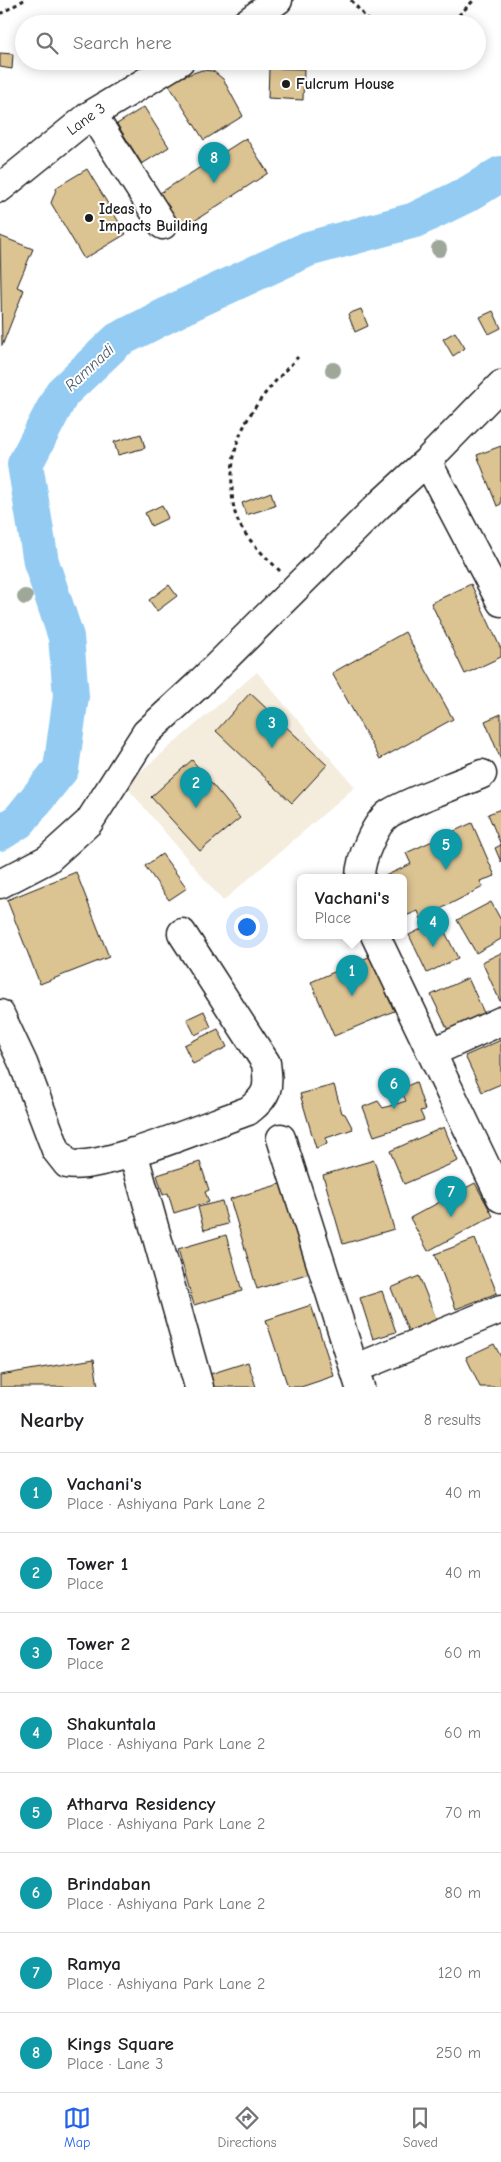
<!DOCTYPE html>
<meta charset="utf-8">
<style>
body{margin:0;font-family:"Comic Neue",sans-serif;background:#f2f2f2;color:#202124}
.you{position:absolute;left:246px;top:926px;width:18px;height:18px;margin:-12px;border:4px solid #fff;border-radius:50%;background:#1a73e8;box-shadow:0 0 0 8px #1a73e833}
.badge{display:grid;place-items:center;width:32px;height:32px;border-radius:50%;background:#2563eb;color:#fff;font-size:16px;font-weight:700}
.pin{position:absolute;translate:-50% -41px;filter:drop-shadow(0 1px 2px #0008)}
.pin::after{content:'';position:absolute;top:26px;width:18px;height:15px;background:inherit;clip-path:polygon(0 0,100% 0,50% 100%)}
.popup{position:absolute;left:297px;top:874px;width:110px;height:65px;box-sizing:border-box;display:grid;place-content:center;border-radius:8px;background:#fff;filter:drop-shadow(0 1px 4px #0005);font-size:16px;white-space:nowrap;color:#757577}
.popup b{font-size:19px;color:#202124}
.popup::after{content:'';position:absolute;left:50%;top:100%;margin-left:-10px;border:10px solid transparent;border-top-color:#fff}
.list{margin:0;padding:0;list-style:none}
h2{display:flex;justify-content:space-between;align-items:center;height:65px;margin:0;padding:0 20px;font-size:21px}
h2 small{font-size:16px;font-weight:400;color:#757577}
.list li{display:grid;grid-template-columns:32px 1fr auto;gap:15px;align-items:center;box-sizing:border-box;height:80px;padding:0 20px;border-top:1px solid #e0e0e0}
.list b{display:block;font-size:19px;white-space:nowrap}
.list p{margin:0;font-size:16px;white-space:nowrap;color:#757577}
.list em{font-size:16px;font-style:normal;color:#757577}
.icon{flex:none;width:28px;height:28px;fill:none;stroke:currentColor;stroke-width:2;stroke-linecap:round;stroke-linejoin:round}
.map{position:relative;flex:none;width:501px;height:1387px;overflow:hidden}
.search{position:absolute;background:#fff;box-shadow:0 2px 12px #0003;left:15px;right:15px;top:15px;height:55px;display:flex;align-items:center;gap:12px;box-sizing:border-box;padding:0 18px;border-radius:28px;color:#757577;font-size:19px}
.sheet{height:705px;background:#fff}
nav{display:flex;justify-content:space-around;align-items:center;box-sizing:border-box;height:70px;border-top:1px solid #e0e0e0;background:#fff;font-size:14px;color:#757577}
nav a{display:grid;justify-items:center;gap:2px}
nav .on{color:#2563eb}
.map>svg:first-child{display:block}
.built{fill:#f4edde}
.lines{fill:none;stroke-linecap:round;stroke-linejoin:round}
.river{stroke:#93cbf2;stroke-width:36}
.building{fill:#dcc392;stroke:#1c1c1c}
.minor-casing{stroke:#1c1c1c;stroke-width:31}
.path{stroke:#1c1c1c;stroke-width:3;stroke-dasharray:4 4;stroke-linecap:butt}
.minor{stroke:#fff;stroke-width:28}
.tree{fill:#9fa79a}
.poi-dot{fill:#1c1c1c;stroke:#fff;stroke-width:2}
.labels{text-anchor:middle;stroke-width:4;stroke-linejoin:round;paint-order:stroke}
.poi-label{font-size:15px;font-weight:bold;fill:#1c1c1c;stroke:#fff;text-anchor:start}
.street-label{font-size:15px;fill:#1c1c1c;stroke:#fff}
.water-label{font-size:16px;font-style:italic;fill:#465967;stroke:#fff}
</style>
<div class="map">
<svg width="501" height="1387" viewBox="0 0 501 1387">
<rect width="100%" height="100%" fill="#fff"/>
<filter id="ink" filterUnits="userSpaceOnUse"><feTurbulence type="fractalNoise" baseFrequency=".02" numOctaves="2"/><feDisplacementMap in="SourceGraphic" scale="10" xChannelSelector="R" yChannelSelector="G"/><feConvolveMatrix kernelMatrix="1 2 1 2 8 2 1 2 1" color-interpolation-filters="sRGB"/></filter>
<g filter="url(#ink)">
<!-- built -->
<path class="built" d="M257,672L355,787L223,901L125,785Z"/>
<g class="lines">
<!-- river -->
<path class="river" d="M0,833L19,821L61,769L71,696L66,637L41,562L25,464L62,393L118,340L187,305L308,249L415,220L468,194L501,174"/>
</g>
<!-- building -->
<path class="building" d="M0,53L13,54L12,69L0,67Z
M269,68L304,69L303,100L268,98Z
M202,70L213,71L223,79L243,116L204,140L167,82Z
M144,107L169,147L142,164L117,124Z
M246,138L268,173L182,229L160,193Z
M87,169L126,234L84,259L51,203L57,187Z
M0,236L33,249L17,287L24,290L2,346Z
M361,309L368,326L355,332L348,314Z
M493,311L501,328L489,334L480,317Z
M455,332L465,348L453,356L443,339Z
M141,434L145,448L118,455L114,442Z
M501,446V504L497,506L477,455Z
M271,492L275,506L246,515L242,503Z
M162,505L168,518L151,526L145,513Z
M471,584L501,649V657L465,674L431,603Z
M169,585L177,596L157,611L149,600Z
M405,632L453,719L380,759L332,673Z
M250,693L327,765L292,803L216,731Z
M501,714V760L485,721Z
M192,760L240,818L200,851L151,797Z
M501,809V862L495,848L501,845L488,814Z
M472,823L495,876L480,881L483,887L421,919L418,911L403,917V877L385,876L411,864L406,853Z
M162,854L187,888L169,900L145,866Z
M76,872L109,957L40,984L7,900Z
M491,902L501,920V939L476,953L457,920Z
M439,920L458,958L427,973L409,935Z
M501,953V1001H500L482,962Z
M371,956L394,1011L334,1036L311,982Z
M468,978L485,1015L449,1032L431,995Z
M204,1011L211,1027L195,1035L187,1019Z
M218,1029L227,1047L193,1064L184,1045Z
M501,1040V1084L482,1092L465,1056Z
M416,1082L425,1110L420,1111L424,1120L374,1136L363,1107L378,1101L383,1108L406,1101L400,1089Z
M334,1085L342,1113L345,1114L353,1129L326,1138L327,1144L316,1148L300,1094Z
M444,1127L458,1161L404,1184L390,1151Z
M374,1160L394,1229L343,1244L323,1175Z
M200,1162L209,1190L205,1192L209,1202L174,1213L168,1193L163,1195L157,1175Z
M287,1182L313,1272L257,1289L230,1199Z
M475,1183L493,1216L428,1251L410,1218Z
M222,1201L228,1224L204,1230L198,1207Z
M226,1235L242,1291L194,1305L178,1249Z
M475,1239L497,1293L456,1309L435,1254Z
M419,1276L439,1326L411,1338L391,1288Z
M382,1291L396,1332L373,1339L360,1298Z
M311,1305L334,1376L301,1387H288L266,1320Z
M494,1344L501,1357V1387H480L466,1357Z
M94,1359L98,1387H0V1375Z
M248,1362L256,1387H211L207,1375Z"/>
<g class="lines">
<!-- minor casing -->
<g class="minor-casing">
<path id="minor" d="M245,24L278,0
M92,114L163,225
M0,188L89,116L180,61
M427,461L501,602
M360,877C360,860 375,822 390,813C415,798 455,786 482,774
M0,884L48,859L89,822L146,733L198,685L377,507L427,461L501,385
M375,935L501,1198
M0,1014L23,1063L56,1150L67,1164C101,1171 210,1124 248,1111C269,1095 269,1088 266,1063L182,933
M433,1052L501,1021
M281,1138L360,1387
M133,1152L199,1387
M354,1369L501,1309"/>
</g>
<!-- path -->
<path class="path" d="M351,0L371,24
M0,14L24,0
M445,24L458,16L474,0
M280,571C266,557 249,542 240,525C234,515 232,500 232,488C229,430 260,397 298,357"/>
<!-- minor -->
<use href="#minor" class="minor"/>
</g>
<!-- trees -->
<g class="tree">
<circle cx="439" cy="249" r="8"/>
<circle cx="333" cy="370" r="8"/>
<circle cx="25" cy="597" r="8"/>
</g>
</g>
<!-- markers -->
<g class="poi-dot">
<circle cx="286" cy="84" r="5"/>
<circle cx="89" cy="218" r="5"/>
</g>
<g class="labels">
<!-- poi labels -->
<g class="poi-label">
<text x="296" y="89">Fulcrum House</text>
<text x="99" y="214">Ideas to<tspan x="99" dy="17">Impacts Building</tspan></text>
</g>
<!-- street labels -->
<g class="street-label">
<text transform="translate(86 119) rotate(-36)" y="5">Lane 3</text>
</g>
<!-- water labels -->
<g class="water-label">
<text transform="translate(89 367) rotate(-43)" y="6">Ramnadi</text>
</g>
</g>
</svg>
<div class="you"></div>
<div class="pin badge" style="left:352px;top:996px;background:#0f9aa8">1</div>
<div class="popup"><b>Vachani's</b>Place</div>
<div class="pin badge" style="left:196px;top:808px;background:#0f9aa8">2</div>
<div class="pin badge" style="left:272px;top:748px;background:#0f9aa8">3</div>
<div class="pin badge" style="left:433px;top:947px;background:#0f9aa8">4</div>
<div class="pin badge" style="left:446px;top:870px;background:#0f9aa8">5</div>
<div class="pin badge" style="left:394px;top:1109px;background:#0f9aa8">6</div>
<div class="pin badge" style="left:451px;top:1217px;background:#0f9aa8">7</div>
<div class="pin badge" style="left:214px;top:183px;background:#0f9aa8">8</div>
<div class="search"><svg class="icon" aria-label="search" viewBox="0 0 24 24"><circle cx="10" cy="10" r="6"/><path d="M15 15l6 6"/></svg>Search here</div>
</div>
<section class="sheet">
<h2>Nearby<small>8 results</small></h2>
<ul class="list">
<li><span class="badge" style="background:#0f9aa8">1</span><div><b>Vachani's</b><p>Place · Ashiyana Park Lane 2</p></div><em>40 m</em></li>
<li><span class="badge" style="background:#0f9aa8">2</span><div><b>Tower 1</b><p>Place</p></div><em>40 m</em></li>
<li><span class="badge" style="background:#0f9aa8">3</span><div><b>Tower 2</b><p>Place</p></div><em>60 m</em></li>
<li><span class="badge" style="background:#0f9aa8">4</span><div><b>Shakuntala</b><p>Place · Ashiyana Park Lane 2</p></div><em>60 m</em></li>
<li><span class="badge" style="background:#0f9aa8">5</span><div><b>Atharva Residency</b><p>Place · Ashiyana Park Lane 2</p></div><em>70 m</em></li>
<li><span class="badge" style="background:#0f9aa8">6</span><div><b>Brindaban</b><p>Place · Ashiyana Park Lane 2</p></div><em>80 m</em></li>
<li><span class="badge" style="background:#0f9aa8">7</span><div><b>Ramya</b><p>Place · Ashiyana Park Lane 2</p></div><em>120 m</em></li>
<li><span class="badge" style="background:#0f9aa8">8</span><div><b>Kings Square</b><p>Place · Lane 3</p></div><em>250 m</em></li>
</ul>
</section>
<nav>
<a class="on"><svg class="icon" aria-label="map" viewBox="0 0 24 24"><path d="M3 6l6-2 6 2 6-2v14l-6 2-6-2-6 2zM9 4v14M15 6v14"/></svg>Map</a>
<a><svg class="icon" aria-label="directions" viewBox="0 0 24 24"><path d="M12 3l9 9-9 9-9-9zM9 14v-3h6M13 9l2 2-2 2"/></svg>Directions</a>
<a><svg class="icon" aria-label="saved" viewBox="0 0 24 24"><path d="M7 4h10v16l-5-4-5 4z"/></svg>Saved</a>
</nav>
